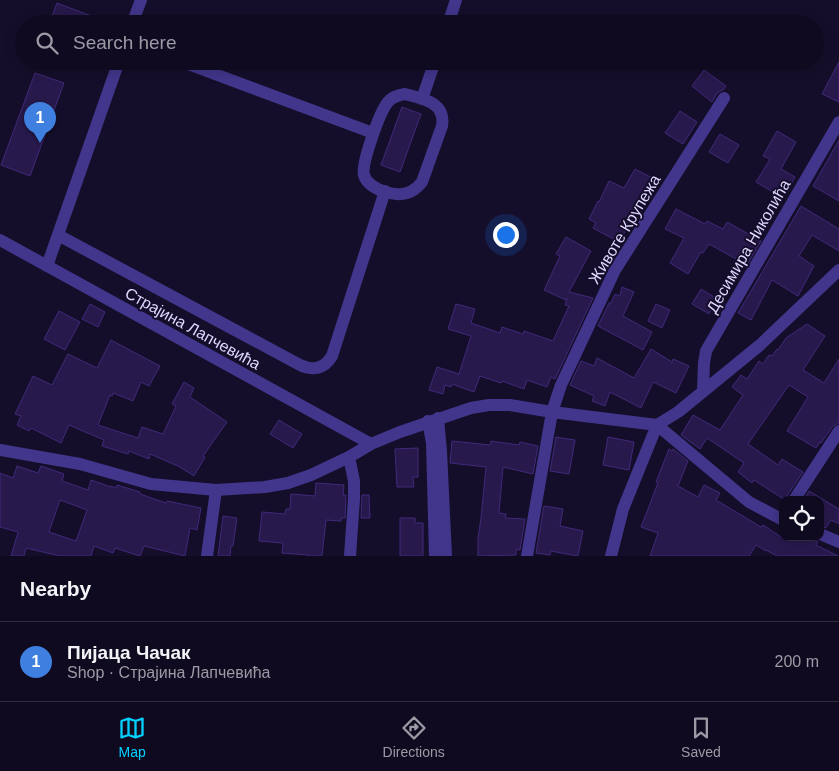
<!DOCTYPE html>
<meta charset="utf-8">
<style>
body{margin:0;font-family:Arial,sans-serif;background:#1e182d;color:#f1f3f6}
.controls{position:absolute;right:15px;bottom:15px;display:grid;overflow:hidden;border-radius:10px;box-shadow:0 2px 12px #0003}
.controls button{width:45px;height:45px;display:grid;place-items:center;padding:0;border:0;border-bottom:1px solid #302b3e;background:#100a20;color:#f1f3f6;font:25px sans-serif}
.you{position:absolute;left:505px;top:234px;width:18px;height:18px;margin:-12px;border:4px solid #fff;border-radius:50%;background:#1a73e8;box-shadow:0 0 0 8px #1a73e833}
.badge{display:grid;place-items:center;width:32px;height:32px;border-radius:50%;background:#03d0ff;color:#fff;font-size:16px;font-weight:700}
.pin{position:absolute;translate:-50% -41px;filter:drop-shadow(0 1px 2px #0008)}
.pin::after{content:'';position:absolute;top:26px;width:18px;height:15px;background:inherit;clip-path:polygon(0 0,100% 0,50% 100%)}
.list{margin:0;padding:0;list-style:none}
h2{display:flex;justify-content:space-between;align-items:center;height:65px;margin:0;padding:0 20px;font-size:21px}
h2 small{font-size:16px;font-weight:400;color:#9c9aa5}
.list li{display:grid;grid-template-columns:32px 1fr auto;gap:15px;align-items:center;box-sizing:border-box;height:80px;padding:0 20px;border-top:1px solid #302b3e}
.list b{display:block;font-size:19px;white-space:nowrap}
.list p{margin:0;font-size:16px;white-space:nowrap;color:#9c9aa5}
.list em{font-size:16px;font-style:normal;color:#9c9aa5}
.icon{flex:none;width:28px;height:28px;fill:none;stroke:currentColor;stroke-width:2;stroke-linecap:round;stroke-linejoin:round}
.map{position:relative;flex:none;width:839px;height:556px;overflow:hidden}
.search{position:absolute;background:#100a20;box-shadow:0 2px 12px #0003;left:15px;right:15px;top:15px;height:55px;display:flex;align-items:center;gap:12px;box-sizing:border-box;padding:0 18px;border-radius:28px;color:#9c9aa5;font-size:19px}
.sheet{height:145px;background:#100a20}
nav{display:flex;justify-content:space-around;align-items:center;box-sizing:border-box;height:70px;border-top:1px solid #302b3e;background:#100a20;font-size:14px;color:#9c9aa5}
nav a{display:grid;justify-items:center;gap:2px}
nav .on{color:#03d0ff}
.map>svg:first-child{display:block}
.building{fill:#28194c;stroke:#40297a;fill-rule:evenodd}
.lines{fill:none;stroke-linecap:round;stroke-linejoin:round}
.minor{stroke:#41368c;stroke-width:12}
.labels{text-anchor:middle;stroke-width:4;stroke-linejoin:round;paint-order:stroke}
.street-label{font-size:16px;fill:#dfd7ff;stroke:#150e2a}
</style>
<div class="map">
<svg width="839" height="556" viewBox="0 0 839 556">
<rect width="100%" height="100%" fill="#150e2a"/>
<!-- building -->
<path class="building" d="M57,3L110,23L109,24H49Z
M839,62V102L822,94Z
M704,70L726,86L723,90L717,93L712,102L692,86Z
M35,73L64,83L30,176L1,165Z
M402,107L421,114L400,172L381,165Z
M680,111L697,122L683,144L665,133Z
M777,131L796,142L781,169L795,177L783,198L756,182L770,159L763,156Z
M720,134L739,145L728,163L709,152Z
M839,140V201L813,186Z
M635,169L658,181L646,201L643,200L619,242L593,228L596,223L589,219L598,201L599,202L609,181L624,188Z
M801,206L839,229V251L812,235L799,256L814,266L798,296L772,280L751,320L738,313Z
M676,209L705,224L707,221L723,229L727,222L761,241L747,265L709,244L703,253L701,252L688,274L670,263L684,238L665,229Z
M566,237L591,251L569,292L593,298L555,379L551,377L547,387L527,380L524,389L502,381L501,383L480,376L474,392L452,384L451,387L445,385L443,394L429,390L437,367L459,374L471,336L448,329L456,304L475,309L471,323L500,333L502,327L523,334L524,331L553,341L569,306L565,305L567,298L566,300L544,290L560,256L556,254Z
M622,287L634,292L623,316L652,332L643,350L598,326L609,303H611L615,294L620,296Z
M701,289L724,303L718,314L711,309L709,314L692,304Z
M90,304L105,312L98,327L82,319Z
M656,304L670,310L662,328L648,321Z
M59,311L80,322L65,350L44,339Z
M807,324L825,336L803,370L824,383L839,359V423L833,426L821,443L820,442L816,448L787,431L808,397L789,385L748,444L778,465L782,459L803,472L787,496L786,500H785L754,480L752,483L738,472L744,463L707,438L700,449L681,435L693,415L720,430L743,395L732,387L741,375L747,379L759,361L763,364L769,355L772,356L777,349L778,350L786,338Z
M111,340L160,366L149,386L141,382L133,401L113,393L112,396L110,395L98,425L138,438L142,427L163,434L176,406L172,404L184,382L194,388L190,397L227,422L203,456L205,457L194,476L178,466L150,454L149,459L129,451L128,454L102,446L104,440L69,425L61,443L31,428L29,431L17,425L21,416L15,414L33,376L52,385L68,354L97,368Z
M651,349L672,362L673,359L689,366L676,393L653,382L641,408L610,392L605,406L592,401L594,396L570,385L581,361L594,366L597,358L634,378Z
M279,420L302,434L293,448L270,434Z
M556,437L575,440L569,474L550,471Z
M608,437L634,442L629,470L603,465Z
M452,441L490,445L491,441L519,445L520,442L538,446L533,474L503,467L499,513L506,514L505,518L525,519L520,550L516,549V555L478,556V538L481,518L486,467L450,463Z
M418,448V477H413L414,487H397L395,449Z
M669,449L672,451L673,449L688,461L678,486L698,497L704,485L720,493L716,500L761,527L763,525L781,537H813L818,542L816,545L838,556H777L766,550V551L756,545L749,556H650L658,533L641,527L658,483L656,482Z
M17,466L38,473L41,466L64,474L62,481L88,490L91,480L111,487V486L116,488L117,485L140,492V494L166,503L167,501L201,508L197,530L190,528L185,556L144,546L140,556L115,548L113,553L94,546L91,556H60L26,548L24,556H11L18,532L0,527V473L13,478ZM60,500L87,510L76,541L49,532Z
M316,483L344,485L343,495H346L345,518H341V521L326,520L322,556H308V555L282,553L283,543L259,541L262,512L285,514L286,509H290L291,494L315,496Z
M809,491L839,509V524L831,520L826,528L820,526V500H804Z
M362,495H369L370,518H361Z
M544,506L563,509L560,526L583,531L578,556L551,551L550,555L536,553Z
M223,516L237,518L233,546H231L230,556H218Z
M400,518H415V523H423V556H400Z"/>
<g class="lines">
<!-- minor -->
<path class="minor" d="M132,24L141,0
M448,24L456,0
M180,61L373,133
M405,94C423,99 446,102 442,126L422,182C418,187 414,191 407,193C394,197 368,189 364,175C361,164 380,111 388,102C392,97 398,95 405,94Z
M422,99L435,61
M58,235L300,365C313,371 324,369 332,356L385,191
M0,240L371,444
M47,266L119,61
M703,391L704,363L706,351L839,122
M438,418L441,451L446,556
M428,421L432,443L435,556
M0,450L80,464L151,484L216,490L265,487L288,483L311,475L349,457L371,444L400,432L471,408L489,405H510L552,412L657,425L678,412L760,345L839,270
M349,457L354,481V499L350,556
M794,500L839,431
M820,534L839,542
M207,556L216,490
M527,556L552,412L561,385L615,270L724,98
M611,556L623,509L657,425L749,502L783,520"/>
</g>
<g class="labels">
<!-- street labels -->
<g class="street-label">
<text transform="translate(624 229) rotate(-59)" y="6">Животе Крупежа</text>
<text transform="translate(748 246) rotate(-60)" y="6">Десимира Николића</text>
<text transform="translate(193 328) rotate(29)" y="6">Страјина Лапчевића</text>
</g>
</g>
</svg>
<div class="controls">
<button><svg class="icon" aria-label="locate" viewBox="0 0 24 24"><circle cx="12" cy="12" r="6"/><path d="M12 2v4M12 18v4M2 12h4M18 12h4"/></svg></button>
</div>
<div class="you"></div>
<div class="pin badge" style="left:40px;top:143px;background:#3f7fe0">1</div>
<div class="search"><svg class="icon" aria-label="search" viewBox="0 0 24 24"><circle cx="10" cy="10" r="6"/><path d="M15 15l6 6"/></svg>Search here</div>
</div>
<section class="sheet">
<h2>Nearby<small></small></h2>
<ul class="list">
<li><span class="badge" style="background:#3f7fe0">1</span><div><b>Пијаца Чачак</b><p>Shop · Страјина Лапчевића</p></div><em>200 m</em></li>
</ul>
</section>
<nav>
<a class="on"><svg class="icon" aria-label="map" viewBox="0 0 24 24"><path d="M3 6l6-2 6 2 6-2v14l-6 2-6-2-6 2zM9 4v14M15 6v14"/></svg>Map</a>
<a><svg class="icon" aria-label="directions" viewBox="0 0 24 24"><path d="M12 3l9 9-9 9-9-9zM9 14v-3h6M13 9l2 2-2 2"/></svg>Directions</a>
<a><svg class="icon" aria-label="saved" viewBox="0 0 24 24"><path d="M7 4h10v16l-5-4-5 4z"/></svg>Saved</a>
</nav>
